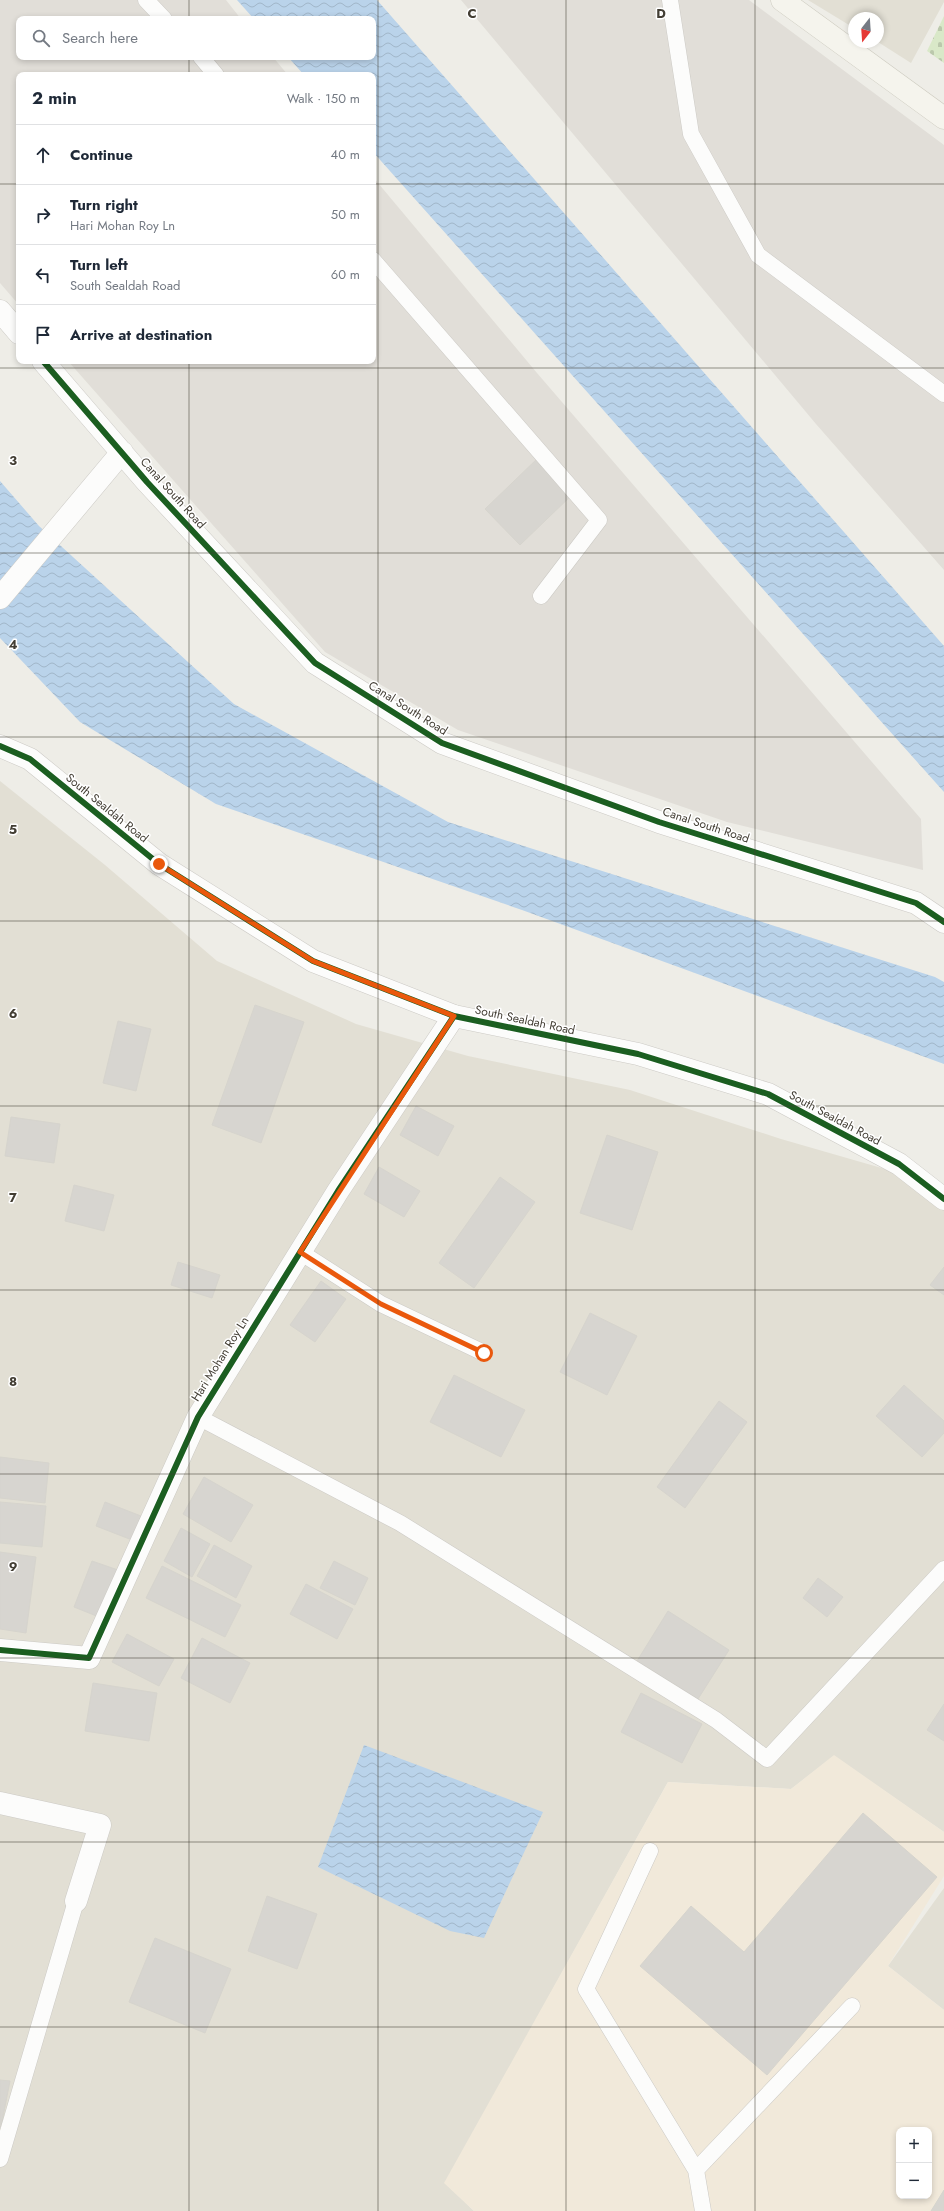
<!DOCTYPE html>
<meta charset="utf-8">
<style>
body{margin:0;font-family:Jost,sans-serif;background:#f2f2f3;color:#1f2937}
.controls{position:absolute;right:12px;bottom:12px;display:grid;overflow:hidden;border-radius:8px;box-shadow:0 2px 6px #0003}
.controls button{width:36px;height:36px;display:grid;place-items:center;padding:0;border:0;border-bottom:1px solid #e0e1e3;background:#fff;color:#1f2937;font:20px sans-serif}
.compass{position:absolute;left:848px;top:12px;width:36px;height:36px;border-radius:50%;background:#fff;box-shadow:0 2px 6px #0003;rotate:197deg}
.stop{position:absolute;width:12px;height:12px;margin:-9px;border:3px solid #ea580c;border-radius:50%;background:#fff}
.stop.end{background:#ea580c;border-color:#fff;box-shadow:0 1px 4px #0008}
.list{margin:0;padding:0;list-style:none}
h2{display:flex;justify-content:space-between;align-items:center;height:52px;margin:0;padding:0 16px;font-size:17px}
h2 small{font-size:13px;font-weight:400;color:#747a83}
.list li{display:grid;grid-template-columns:26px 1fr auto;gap:12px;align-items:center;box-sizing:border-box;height:60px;padding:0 16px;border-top:1px solid #e0e1e3}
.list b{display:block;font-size:15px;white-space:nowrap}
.list p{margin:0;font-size:13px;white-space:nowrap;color:#747a83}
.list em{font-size:13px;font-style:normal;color:#747a83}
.icon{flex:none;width:22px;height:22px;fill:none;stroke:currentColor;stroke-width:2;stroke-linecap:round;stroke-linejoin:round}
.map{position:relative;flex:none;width:944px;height:2211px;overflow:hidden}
.search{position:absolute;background:#fff;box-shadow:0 2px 6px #0003;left:16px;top:16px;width:360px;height:44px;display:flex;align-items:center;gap:10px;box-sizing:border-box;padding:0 14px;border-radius:8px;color:#747a83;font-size:15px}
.panel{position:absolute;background:#fff;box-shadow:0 2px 6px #0003;left:16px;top:72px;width:360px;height:292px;border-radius:8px}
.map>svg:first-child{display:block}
.residential{fill:#e2dfd4}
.commercial{fill:#f1e9da;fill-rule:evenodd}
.industrial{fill:#e1ded8}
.cemetery{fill:url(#cemetery-stones)}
.water{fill:url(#water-waves)}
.building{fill:#d7d5d0;stroke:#d6d4cd}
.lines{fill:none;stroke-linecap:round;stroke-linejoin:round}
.service-casing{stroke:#cccac5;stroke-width:17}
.minor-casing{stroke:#cccac5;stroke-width:23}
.tertiary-casing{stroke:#cccac5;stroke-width:23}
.secondary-casing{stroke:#cccabf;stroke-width:23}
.service{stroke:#fcfcfb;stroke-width:16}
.minor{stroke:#fcfcfb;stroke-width:22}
.tertiary{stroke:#fcfcfb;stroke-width:22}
.secondary{stroke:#f5f4ed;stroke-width:22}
.cycleway-casing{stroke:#fff;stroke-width:8}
.cycleway{stroke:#1b5e20;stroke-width:6}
.route{stroke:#ea580c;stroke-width:5}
.grid{fill:none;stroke:#433e34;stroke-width:1;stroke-opacity:0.55}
.labels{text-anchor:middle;stroke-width:3;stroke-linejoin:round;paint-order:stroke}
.street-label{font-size:12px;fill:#433e34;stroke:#fff}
.grid-label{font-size:13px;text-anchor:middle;font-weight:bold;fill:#433e34;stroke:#fff;stroke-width:3;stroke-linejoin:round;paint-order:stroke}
</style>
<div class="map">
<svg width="944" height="2211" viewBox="0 0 944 2211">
<defs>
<pattern id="cemetery-stones" width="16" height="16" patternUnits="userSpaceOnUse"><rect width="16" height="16" fill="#d9e8c8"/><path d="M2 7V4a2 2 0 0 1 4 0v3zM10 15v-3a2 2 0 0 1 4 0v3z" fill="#bbc8ac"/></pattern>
<pattern id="water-waves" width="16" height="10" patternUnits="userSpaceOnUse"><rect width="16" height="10" fill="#bad3ea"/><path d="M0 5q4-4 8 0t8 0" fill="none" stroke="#a1b6c9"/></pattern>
</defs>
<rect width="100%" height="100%" fill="#eeede7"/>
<!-- residential -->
<path class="residential" d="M808,0H944V2L911,63L878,42V18H854V28Z
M0,781L105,865L217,961L356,1024L468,1056L630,1090L781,1139L937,1184L944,1190V1832L834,1756L791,1789L668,1782L445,2183L474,2211H0Z
M944,1888V2010L888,1966Z"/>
<!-- commercial -->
<path class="commercial" d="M834,1755L944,1832V1876L888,1966L944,2010V2211H474L444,2183L668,1782L791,1789ZM899,2130H929V2196H899Z"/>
<!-- industrial -->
<path class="industrial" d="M0,0H226L241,19H19V57H273L288,75H19V305L0,283Z
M461,0H749L944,145V570L816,424Z
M373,177L537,373L921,819L923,870L727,822L458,730L325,652L68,361H373Z"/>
<!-- cemetery -->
<path class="cemetery" d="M944,16V63L927,51Z"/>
<!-- water -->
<path class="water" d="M237,0H377L944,646V792L373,152V75H304L288,57H373V19H254Z
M0,481L39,526L234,704L448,822L935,977L944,982V1064L522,910L216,804L80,722L0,638Z
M364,1745L543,1812L484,1938L450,1931L318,1867Z"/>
<!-- building -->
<path class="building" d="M539,457L574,493L520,545L485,509Z
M255,1005L304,1022L261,1143L212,1125Z
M118,1021L151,1029L136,1091L103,1083Z
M416,1106L454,1126L438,1156L400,1135Z
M11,1117L60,1124L54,1163L5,1156Z
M607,1135L658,1152L632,1230L580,1213Z
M379,1167L420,1191L404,1217L364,1194Z
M500,1177L535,1202L474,1288L439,1263Z
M74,1185L114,1195L104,1231L65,1221Z
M178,1262L220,1275L212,1298L171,1285Z
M944,1267V1295L930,1285Z
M321,1281L346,1299L315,1342L290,1325Z
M590,1313L637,1336L607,1395L560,1372Z
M454,1375L525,1410L501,1457L430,1422Z
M904,1385L944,1421V1433L922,1457L876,1416Z
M719,1401L747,1422L685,1508L657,1487Z
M0,1457L49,1463L45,1503L0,1498Z
M204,1477L253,1505L231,1542L183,1514Z
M0,1502L46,1506L42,1547L0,1543Z
M105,1502L141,1516L132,1540L96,1526Z
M181,1528L210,1544L192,1577L164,1561Z
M214,1545L252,1566L236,1598L197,1576Z
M0,1552L36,1557L26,1633L0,1629Z
M92,1561L118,1570L99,1617L74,1607Z
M334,1561L368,1578L355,1605L320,1588Z
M162,1566L241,1605L225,1637L146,1598Z
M818,1578L843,1597L827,1617L803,1598Z
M306,1584L353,1609L337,1639L290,1614Z
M668,1611L729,1650L698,1699L637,1661Z
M127,1634L174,1659L159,1686L112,1662Z
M202,1638L250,1663L230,1703L181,1678Z
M93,1683L157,1693L149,1741L85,1731Z
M641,1693L702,1724L682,1763L621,1732Z
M944,1704V1741L927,1730Z
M863,1813L937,1877L767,2075L640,1966L691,1906L744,1952Z
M267,1896L317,1914L297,1969L248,1951Z
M155,1938L231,1969L205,2033L129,2002Z
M0,2080L10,2081L1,2127L0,2126Z
M944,2190V2211H931Z"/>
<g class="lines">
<!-- service casing -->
<g class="service-casing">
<path id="service" d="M146,0L164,19
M670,0L691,134L758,255L944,394
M201,57L216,75
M373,260L599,520L541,596
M300,1252L381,1304L484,1353
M198,1417L400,1523L716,1720L767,1759L944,1569
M650,1851L586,1989L696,2170L703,2211
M0,2159L76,1901
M696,2170L852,2006"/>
</g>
<!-- minor casing -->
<g class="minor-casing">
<path id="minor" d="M0,1650L89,1658L198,1417L338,1191L454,1016
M0,1803L100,1825L76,1901"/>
</g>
<!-- tertiary casing -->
<g class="tertiary-casing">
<path id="tertiary" d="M0,311L19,333
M43,361L147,482L315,663L442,743L659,822L916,903L944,922
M0,598L122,452
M0,746L30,759L159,864L313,961L454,1016L638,1054L768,1094L899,1164L944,1199"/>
</g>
<!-- secondary casing -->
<g class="secondary-casing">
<path id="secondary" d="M782,0L944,118"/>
</g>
<!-- service -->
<use href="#service" class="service"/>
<!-- minor -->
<use href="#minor" class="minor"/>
<!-- tertiary -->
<use href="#tertiary" class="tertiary"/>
<!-- secondary -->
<use href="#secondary" class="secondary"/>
<!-- cycleway casing -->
<g class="cycleway-casing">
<path id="cycleway" d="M43,361L147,482L315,663L442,743L659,822L916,903L944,922
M0,746L30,759L159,864L313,961L454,1016L638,1054L768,1094L899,1164L944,1199
M0,1650L89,1658L198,1417L338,1191L454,1016"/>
</g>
<!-- cycleway -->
<use href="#cycleway" class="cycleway"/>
</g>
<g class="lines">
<!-- route -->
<path class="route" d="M159,864L313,961L454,1016L300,1252L381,1304L484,1353"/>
</g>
<!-- grid -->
<path class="grid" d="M189,0V19M378,0V2211M566,0V2211M755,0V2211M189,57V75M0,184H19M373,184H944M189,361V2211M0,368H944M0,553H944M0,737H944M0,921H944M0,1106H944M0,1290H944M0,1474H944M0,1658H944M0,1842H944M0,2027H944"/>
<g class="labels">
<!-- street labels -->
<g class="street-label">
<text transform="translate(173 493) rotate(48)" y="4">Canal South Road</text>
<text transform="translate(408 708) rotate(32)" y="4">Canal South Road</text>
<text transform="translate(107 808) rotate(39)" y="4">South Sealdah Road</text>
<text transform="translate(706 825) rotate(18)" y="4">Canal South Road</text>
<text transform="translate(525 1020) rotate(12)" y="4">South Sealdah Road</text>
<text transform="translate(835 1118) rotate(28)" y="4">South Sealdah Road</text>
<text transform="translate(220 1359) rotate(-58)" y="4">Hari Mohan Roy Ln</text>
</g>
</g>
<g class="grid-label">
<text x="472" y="18">C</text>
<text x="661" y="18">D</text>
<text x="13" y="465">3</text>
<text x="13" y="649">4</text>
<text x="13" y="834">5</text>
<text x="13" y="1018">6</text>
<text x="13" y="1202">7</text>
<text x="13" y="1386">8</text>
<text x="13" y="1571">9</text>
</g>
</svg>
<div class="controls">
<button>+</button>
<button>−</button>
</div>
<svg class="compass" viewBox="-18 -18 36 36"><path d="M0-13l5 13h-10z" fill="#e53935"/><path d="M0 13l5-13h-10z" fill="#747a83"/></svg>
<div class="stop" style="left:484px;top:1353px"></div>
<div class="stop end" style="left:159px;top:864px"></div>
<div class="search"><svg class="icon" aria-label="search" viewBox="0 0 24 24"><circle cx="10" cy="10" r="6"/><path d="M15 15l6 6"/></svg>Search here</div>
<section class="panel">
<h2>2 min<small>Walk · 150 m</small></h2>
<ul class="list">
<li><svg class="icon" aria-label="ahead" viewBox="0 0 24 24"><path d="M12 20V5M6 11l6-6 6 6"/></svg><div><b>Continue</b></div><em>40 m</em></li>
<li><svg class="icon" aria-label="right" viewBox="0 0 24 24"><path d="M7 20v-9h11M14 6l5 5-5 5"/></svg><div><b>Turn right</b><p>Hari Mohan Roy Ln</p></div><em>50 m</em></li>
<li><svg class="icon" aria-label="left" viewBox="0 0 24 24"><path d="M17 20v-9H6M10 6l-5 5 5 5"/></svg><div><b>Turn left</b><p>South Sealdah Road</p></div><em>60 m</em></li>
<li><svg class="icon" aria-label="arrive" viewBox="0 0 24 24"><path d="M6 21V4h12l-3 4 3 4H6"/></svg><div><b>Arrive at destination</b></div></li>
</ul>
</section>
</div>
